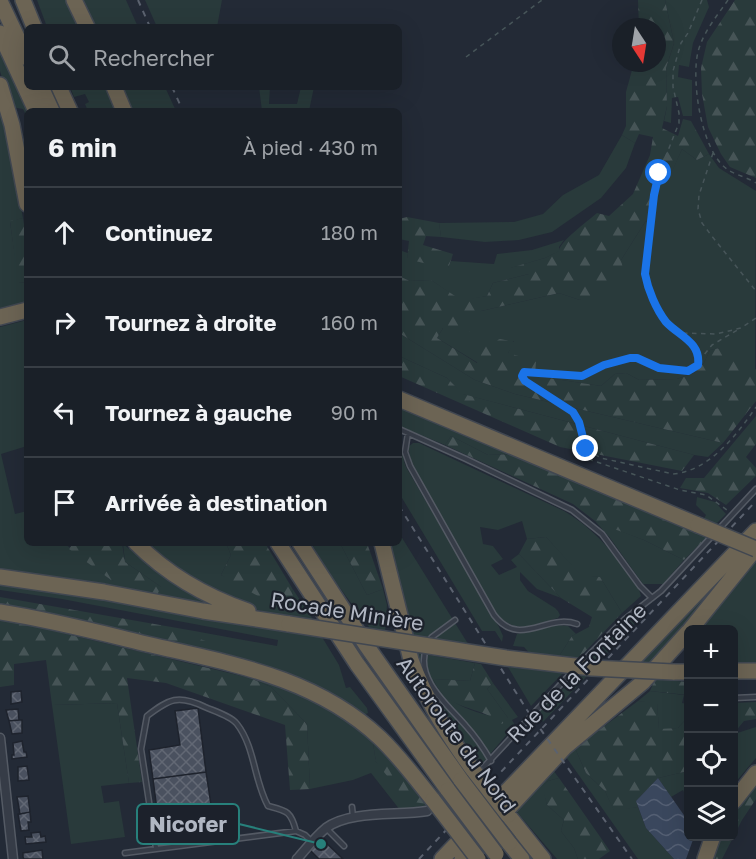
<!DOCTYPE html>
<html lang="fr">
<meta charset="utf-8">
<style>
body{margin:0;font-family:"Golos Text",sans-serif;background:#272d34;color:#f1f3f6}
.controls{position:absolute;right:18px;bottom:18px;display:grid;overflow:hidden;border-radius:9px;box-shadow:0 6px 24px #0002}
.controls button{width:54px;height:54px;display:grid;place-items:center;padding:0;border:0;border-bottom:2px solid #383e45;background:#1a2028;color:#f1f3f6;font:30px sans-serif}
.compass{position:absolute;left:612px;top:18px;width:54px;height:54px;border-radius:50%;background:#1a2028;box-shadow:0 6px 24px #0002;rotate:168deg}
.stop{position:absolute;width:18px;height:18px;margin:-14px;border:4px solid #1a73e8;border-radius:50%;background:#fff}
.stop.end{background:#1a73e8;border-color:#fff;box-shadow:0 2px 6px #0008}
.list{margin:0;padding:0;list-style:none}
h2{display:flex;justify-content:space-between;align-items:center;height:78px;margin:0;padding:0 24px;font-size:26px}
h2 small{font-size:20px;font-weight:400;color:#9fa3a8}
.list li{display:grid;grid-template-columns:39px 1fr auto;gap:18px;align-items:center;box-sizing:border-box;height:90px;padding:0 24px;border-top:2px solid #383e45}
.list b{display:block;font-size:22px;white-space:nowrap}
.list em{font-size:20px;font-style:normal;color:#9fa3a8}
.icon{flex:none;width:33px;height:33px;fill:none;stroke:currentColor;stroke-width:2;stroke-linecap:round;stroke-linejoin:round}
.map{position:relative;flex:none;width:756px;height:859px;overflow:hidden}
.search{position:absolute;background:#1a2028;box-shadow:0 6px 24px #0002;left:24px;top:24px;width:378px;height:66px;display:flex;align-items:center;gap:15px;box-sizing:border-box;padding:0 21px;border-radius:9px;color:#9fa3a8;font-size:22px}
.panel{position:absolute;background:#1a2028;box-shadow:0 6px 24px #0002;left:24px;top:108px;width:378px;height:438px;border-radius:9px}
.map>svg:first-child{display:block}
.grass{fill:#293a3b}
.forest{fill:url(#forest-firs)}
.water{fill:url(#water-waves)}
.building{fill:url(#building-cross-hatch);stroke:#1e232d;stroke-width:1.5}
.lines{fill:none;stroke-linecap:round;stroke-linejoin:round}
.lane-casing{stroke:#545a64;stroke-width:7}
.street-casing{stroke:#545a64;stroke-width:11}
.highway-casing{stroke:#414751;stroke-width:18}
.path{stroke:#475559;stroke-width:1.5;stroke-dasharray:4.5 4.5;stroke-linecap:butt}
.lane{stroke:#363c47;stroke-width:4}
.street{stroke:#363c47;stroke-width:8}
.highway{stroke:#6c6454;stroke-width:15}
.rail{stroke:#5b626f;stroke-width:2;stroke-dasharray:6 6;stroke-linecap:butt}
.highway-bridge-casing{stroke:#414751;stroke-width:18;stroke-linecap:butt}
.highway-bridge{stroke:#6c6454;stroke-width:15}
.route{stroke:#1a73e8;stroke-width:8}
.labels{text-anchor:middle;stroke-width:4.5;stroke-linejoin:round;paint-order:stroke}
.street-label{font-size:21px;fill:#b1b7c3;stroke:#1c212b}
.leader{fill:none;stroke:#27807b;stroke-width:2}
.callout-dot{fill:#27807b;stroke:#1c212b;stroke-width:2}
.callout{fill:#1c212b;stroke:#27807b;stroke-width:2}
.callout-label{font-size:22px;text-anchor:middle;font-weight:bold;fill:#b1b7c3}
</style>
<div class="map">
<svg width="756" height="859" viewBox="0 0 756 859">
<defs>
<pattern id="forest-firs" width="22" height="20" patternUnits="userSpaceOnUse" patternTransform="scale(1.5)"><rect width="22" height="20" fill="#293a3b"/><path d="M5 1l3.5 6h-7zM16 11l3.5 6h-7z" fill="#465456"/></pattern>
<pattern id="water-waves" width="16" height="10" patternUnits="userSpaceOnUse" patternTransform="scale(1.5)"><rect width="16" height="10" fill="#3a475d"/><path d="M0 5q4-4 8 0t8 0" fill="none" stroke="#545f73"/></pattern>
<pattern id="building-cross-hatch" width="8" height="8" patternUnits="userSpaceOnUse" patternTransform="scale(1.5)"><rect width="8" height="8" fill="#4a515f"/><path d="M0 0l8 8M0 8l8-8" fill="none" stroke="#626874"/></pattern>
</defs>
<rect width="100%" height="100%" fill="#232a36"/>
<!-- grass -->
<path class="grass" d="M37,0H71L84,27H47Z
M79,0H126L138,27H93Z
M145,0H222L217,27H157Z
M665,0H707L709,7L693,43L689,67L679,65L678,77L692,80V116H683L678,97L672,98L671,123L664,121L667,106L666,68L674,43Z
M0,46L31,111H27V117L23,109L11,107L0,71Z
M70,87H110L120,111H88L85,104L89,102L85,94L74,97Z
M119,87H165L176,111H129Z
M259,87H270L269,104H297L301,87H314L309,111H262Z
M0,102L23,218L10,222L19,283L27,282V303L0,311Z
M622,135L635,143L626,168L601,198L552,232L519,240L485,242L441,237L439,223L514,222L543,214L563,195L599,175Z
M682,149L697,160L709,154L719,168L756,191L755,370L746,374L720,348L710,350L704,363L694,373L677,379L639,380L626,373L615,374L601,386L534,376L508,353L514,341L478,363L437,338L443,328L481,311L559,293L580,300L621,260L645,222L654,217L656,196L662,171L671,173Z
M564,240L559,247L560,251L545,258L511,268L529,272V274L493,283L487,296L461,301L431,280L410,281L399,276V250L408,253L407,258L448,268L451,261L494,264L497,254L532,250Z
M27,320V446L1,454L15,514L27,511V543H64L111,580L161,587L125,562L123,544L162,574L222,607L0,573V327Z
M399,333L475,380L515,394L723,443L708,457L694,455L462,394L447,378L399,356Z
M399,404L516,454L488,455L451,436L445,445L399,426Z
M399,434C404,442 401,455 406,467L499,627L503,636L502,642L495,631H482L399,493Z
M413,443H419L564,511C600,533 613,554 638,586L641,596L622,613L600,577L581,576L546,537L527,539L522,521L498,530L480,527L483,544L493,546L503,559L491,565L499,575L517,567L511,560L519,554L561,598L537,589L520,572V580L528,591L555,608L558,611L560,615L558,618C532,625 515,636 495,612L412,465L408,447Z
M697,497L715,502L726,514L715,525L703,520L706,515L696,505Z
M595,521L644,540L684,560L663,584H643L610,538Z
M399,533L470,647L410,637L388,543H399Z
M144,543H226L231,555L221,575L294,605L292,588L314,621C286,616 255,612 229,600C197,585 171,564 144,543Z
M311,543H340L367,595L383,589L387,605L385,633L372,631L331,576Z
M743,552L655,665L635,664Z
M756,559V665L734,666V630H701Z
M0,584L151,606L322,637L339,665L346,688L350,687L367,708L368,713L364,715L311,684L285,673L215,654L200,639V632L277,646L278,640L62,599L0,590Z
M645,610L647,612C637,623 625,631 615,642V645L599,661H589L617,630Z
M556,625L568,626L576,634L572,636L558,658L532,656L524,647L513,646L517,634Z
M417,653L475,663L470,681L433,679C443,704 483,717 508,718L487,689L493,683L518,717L512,720L515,725L480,766L461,739L430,687Z
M508,667L563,673L531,706Z
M577,675L587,676L543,722L537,714Z
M250,678C282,686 313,696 341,715C352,723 363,734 373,743L376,762L428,805L400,810L371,773L353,780L310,789L307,724L271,687Z
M650,691L684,695L682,703L688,704V717L678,728L659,730L657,704L638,701Z
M117,703L129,783L101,786L104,803L119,801L125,837L71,844L52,705Z
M756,727V758L734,784V734Z
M575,748L586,773L605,791L614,810L638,807L646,828L674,859H638L566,757Z
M553,770L559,778L548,781L543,787L547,805L564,820L561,831L574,848L578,859H557L515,810Z
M688,771V800L683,790L671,797L658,778Z"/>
<!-- forest -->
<path class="forest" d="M638,0H665L674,43L666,68L667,106L662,128L678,136L683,119L691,121L709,154L697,160L682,149L671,174L662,172L656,196L654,217L645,222L621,260L626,282L580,300L559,293L481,311L473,332L443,328L437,338L477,363L483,346L500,339L515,342L508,353L536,361L535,376L601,386L615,374L626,373L639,380L677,379L694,373L704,363L710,350L720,348L722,344L742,348L746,373L756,369V401L723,443L515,394L475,380L399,333V276L410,281L431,280L461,300L487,296L493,283L529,274V272L511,274L510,268L545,258L559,251C560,241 587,222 597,213L609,216L633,194L650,155L653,137L639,134L635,143L622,135L626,126V92L634,63H657V27H639Z
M735,0H756V178L730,167L721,154L708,127L702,94L701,68L707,42Z
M407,217L439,223L441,237L426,236L423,245L453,254L448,269L407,259L409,241L399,239V219Z
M23,218L27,244V282L18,283L10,221Z
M399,356L447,378L463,394L694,455L682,471L560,447L399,376Z
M756,416V444L746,457L756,468V476L726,505L708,493L680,488L686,478H704Z
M451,436L488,455L516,454L707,537L684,560L644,540L606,526L595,521L573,504L445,445Z
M546,537L581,575L600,577L622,613L577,660L558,658L572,636L589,627L592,617L561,598L519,554L527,539Z
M73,543H122L125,562L161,587L157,595L111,580L69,549Z
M226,543H265L292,588L294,605L265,600L221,575L231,555Z
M340,543H367L383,589L367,595Z
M0,597L200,632V639L214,644L215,654L0,606Z
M0,620L29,625L250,678L271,687L307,724L310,789L290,790L285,725L166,683L127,678L142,782L129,783L117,703L52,705L46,660L14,664V685L0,687Z
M475,663L481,664L493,683L487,689L508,718L502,724C478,704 449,713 433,679L470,681Z
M655,679L688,682V695L650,691Z
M638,701L657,703L659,729L678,728L688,717V771L658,778L636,801L638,807L614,811L605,791L586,773L575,748Z
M756,702V719L744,721L734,733V703Z
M373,743L395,765L427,804L407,801L376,762Z
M559,778L610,851L599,859H578L574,848L561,831L564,820L547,805L542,787L548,781Z
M756,784V799L742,820L722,859H712L721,837L734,836V813Z"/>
<!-- water -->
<path class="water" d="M658,778L688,821V836L694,837L686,859H674L646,828L636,801Z"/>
<!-- building -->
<path class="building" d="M21,691L22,702L11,704V692Z
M198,708L206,772L153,779L149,750L180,745L175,711Z
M18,709L19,720L9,721L6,710Z
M19,720H22V733L12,734L9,721Z
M22,741L24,752H26L27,757L12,759V755H14L13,743Z
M27,766L29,780L18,781V767Z
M206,772L215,831L205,832L204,827L192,828L188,806L157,810L153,779Z
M28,796L30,812L20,814L17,797Z
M30,812L31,822H28L29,830L21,831L18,814Z
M40,832L41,837L45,836L46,842L26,844L25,837H32L31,833Z
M321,838L343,859H319L310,850Z
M42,850L43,859H24L23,857V853Z"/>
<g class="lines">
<!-- lane casing -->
<g class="lane-casing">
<path id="lane" d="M399,429L466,459L572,510L602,534L640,586L652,598
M408,433L405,452L410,466L494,615C520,649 546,613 577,624
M718,530L756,489
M428,642L432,637L455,620
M426,649C415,679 449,706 466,726C476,737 484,749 491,761
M583,661L625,619L661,591L713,535
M734,698L756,697
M480,771L573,671
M352,807L353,817
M327,829L344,846
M156,848L141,749L147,716C169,699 178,694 205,707C214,711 231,716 237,724C255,747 254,781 268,806C287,811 291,811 296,831
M125,853L296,831L305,835L312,842"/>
</g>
<!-- street casing -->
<g class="street-casing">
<path id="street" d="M0,738L13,859
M297,859C306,849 315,837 326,828C350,810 397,816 427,811"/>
</g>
<!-- highway casing -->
<g class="highway-casing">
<path id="highway" d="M23,0L34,27
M74,0L87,27
M0,1L27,58
M0,33L36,111
M0,85L12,125L27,204
M41,87L52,111
M59,87L70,111
M114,87L124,111
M0,317L27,310
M399,399L698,525
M136,543C167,574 207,597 248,611
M278,543L357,664L448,790
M300,543L366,645L461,780
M382,543L411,660C426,701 448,736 474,771
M0,577L104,592L203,611L289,624
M0,612C51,620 101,633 151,645C233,664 316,678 380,738C400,757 416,779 433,800
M690,630L756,548
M734,671H756
M673,672H688
M734,801L756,773
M508,815L543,859
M509,843L522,859
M442,859L756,531
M462,859L565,747L643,682L688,632
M705,859L713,836"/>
</g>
<!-- path -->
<path class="path" d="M702,0L688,33L681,43L673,71V87L679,113V123L659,173L654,195L645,275C648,290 657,313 669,324C678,332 689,338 696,349C715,380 662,369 649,363C620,352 609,368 584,375C571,378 538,373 524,372L522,376L525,381L573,412L579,422L588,456L591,460L680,490L706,495L727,510
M728,0C717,16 703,32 698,52C691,80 701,151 727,169C735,175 747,177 756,183
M466,57L542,0
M713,153L699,195L698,209L702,223L711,235L756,291
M683,333L716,334L741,328L756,318
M699,361L712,345L739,329
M587,450L601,458L673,474C709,471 737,435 756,407"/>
<!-- lane -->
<use href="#lane" class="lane"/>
<!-- street -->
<use href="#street" class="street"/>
<!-- highway -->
<use href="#highway" class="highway"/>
<!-- rail -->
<path class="rail" d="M138,0L150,27
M172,87L183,111
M399,506L527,710L632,859
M419,859L756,501"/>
<!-- highway-bridge casing -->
<g class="highway-bridge-casing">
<path id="highway-bridge" d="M698,525L756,549
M289,624L506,658L592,668L673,672
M474,771L508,815
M461,780L509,843
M448,790L496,854
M433,800L478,859"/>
</g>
<!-- highway-bridge -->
<use href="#highway-bridge" class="highway-bridge"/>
</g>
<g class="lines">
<!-- route -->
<path class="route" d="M586,449L579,422L573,412L525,381L522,376L524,372L582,376L604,365L630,358H637L659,368L688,371L698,365C701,342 679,336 666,322C656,309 648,290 645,274L654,195L659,173"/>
</g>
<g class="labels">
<!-- street labels -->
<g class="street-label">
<text transform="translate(347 612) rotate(9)" y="7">Rocade Minière</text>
<text transform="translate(577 673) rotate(-45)" y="7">Rue de la Fontaine</text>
<text transform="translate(456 735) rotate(54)" y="7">Autoroute du Nord</text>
</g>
</g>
<!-- callouts -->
<path class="leader" d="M321 844L239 824"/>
<circle class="callout-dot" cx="321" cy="844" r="6"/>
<rect class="callout" x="137" y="804" width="102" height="40" rx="6"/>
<g class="callout-label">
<text x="188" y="832">Nicofer</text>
</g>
</svg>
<div class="controls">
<button>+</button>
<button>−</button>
<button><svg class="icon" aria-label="locate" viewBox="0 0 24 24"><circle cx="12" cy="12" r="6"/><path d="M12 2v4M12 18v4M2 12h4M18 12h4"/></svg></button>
<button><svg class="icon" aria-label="layers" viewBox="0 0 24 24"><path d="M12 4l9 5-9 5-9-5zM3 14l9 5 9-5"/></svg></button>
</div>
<svg class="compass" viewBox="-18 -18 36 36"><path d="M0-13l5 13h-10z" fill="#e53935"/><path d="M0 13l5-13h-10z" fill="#9fa3a8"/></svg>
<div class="stop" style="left:659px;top:173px"></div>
<div class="stop end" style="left:586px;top:449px"></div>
<div class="search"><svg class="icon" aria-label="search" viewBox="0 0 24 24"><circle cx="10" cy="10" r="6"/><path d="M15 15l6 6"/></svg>Rechercher</div>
<section class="panel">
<h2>6 min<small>À pied · 430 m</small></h2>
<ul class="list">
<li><svg class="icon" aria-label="ahead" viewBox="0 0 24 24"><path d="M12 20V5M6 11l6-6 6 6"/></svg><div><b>Continuez</b></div><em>180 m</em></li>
<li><svg class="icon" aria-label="right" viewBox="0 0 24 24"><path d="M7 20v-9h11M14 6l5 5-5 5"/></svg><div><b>Tournez à droite</b></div><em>160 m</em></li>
<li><svg class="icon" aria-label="left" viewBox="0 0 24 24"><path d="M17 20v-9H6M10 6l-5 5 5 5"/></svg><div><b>Tournez à gauche</b></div><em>90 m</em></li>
<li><svg class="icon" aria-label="arrive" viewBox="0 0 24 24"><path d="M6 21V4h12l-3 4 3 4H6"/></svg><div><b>Arrivée à destination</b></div></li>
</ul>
</section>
</div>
